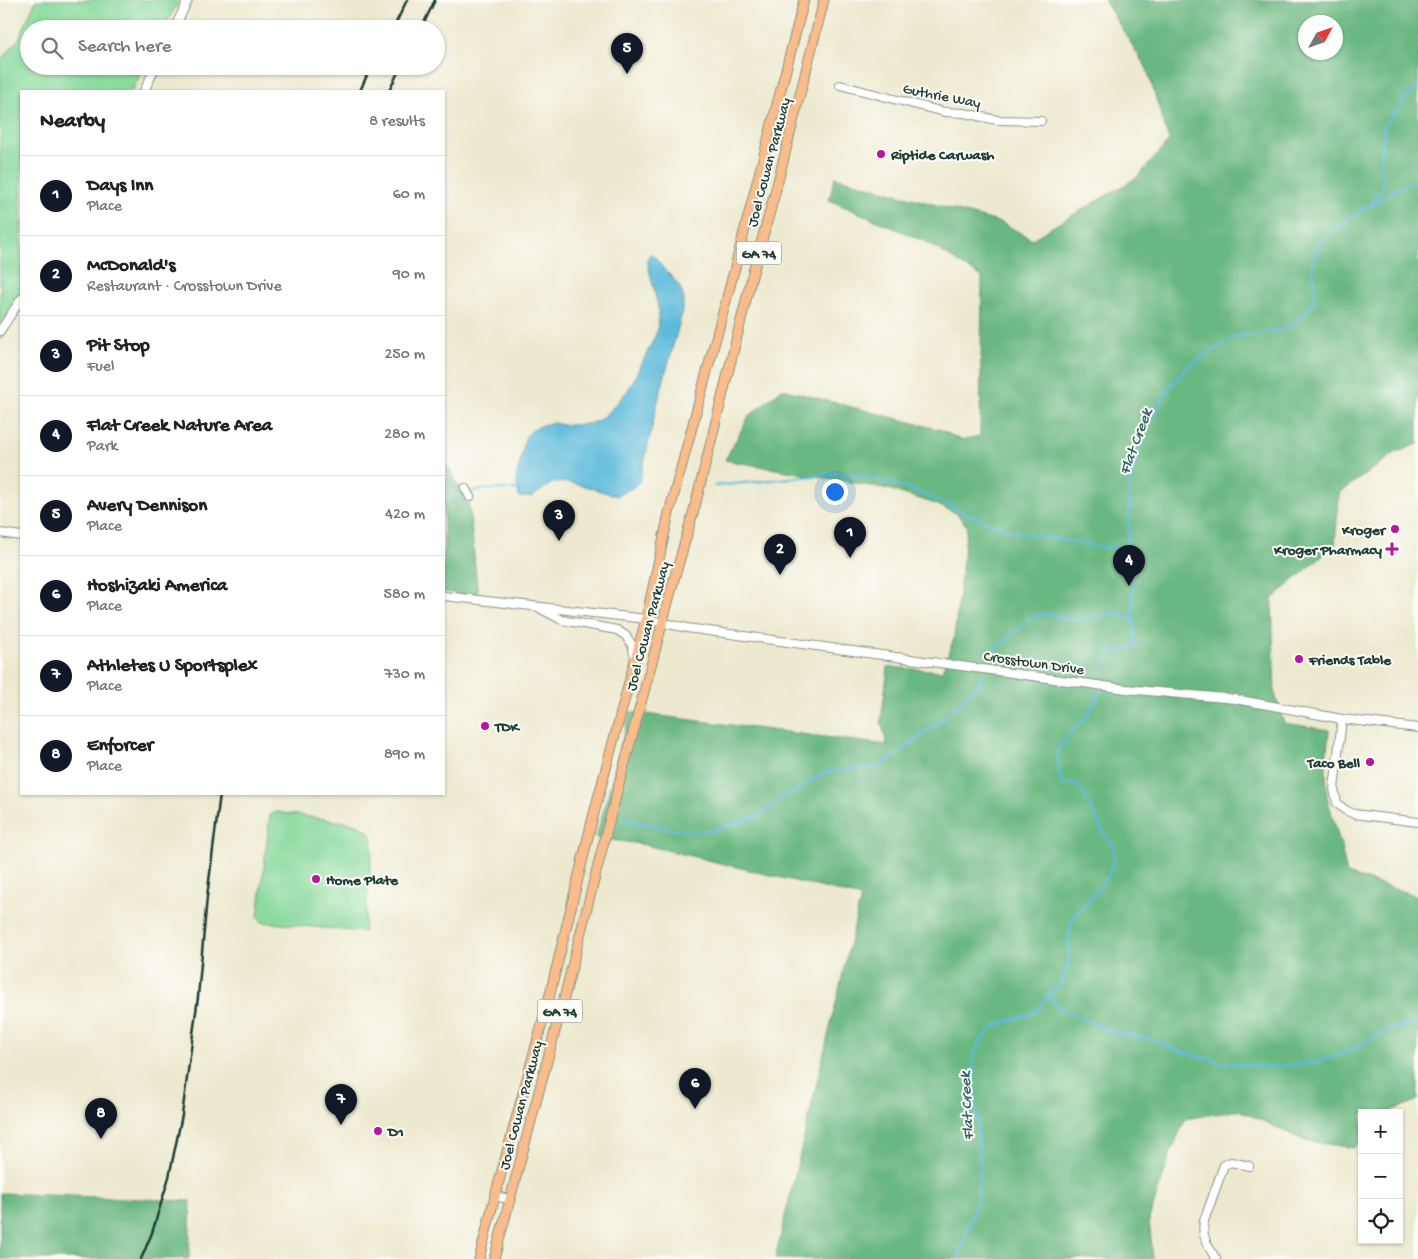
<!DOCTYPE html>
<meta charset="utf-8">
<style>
body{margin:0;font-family:"Gochi Hand",sans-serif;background:#f2f2f2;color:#222}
.controls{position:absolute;right:15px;bottom:15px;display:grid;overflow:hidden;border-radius:0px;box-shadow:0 1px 4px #0004}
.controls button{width:45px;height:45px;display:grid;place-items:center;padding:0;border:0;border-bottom:1px solid #e0e0e0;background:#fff;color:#222;font:25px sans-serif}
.compass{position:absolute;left:1298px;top:15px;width:45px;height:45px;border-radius:50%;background:#fff;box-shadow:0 1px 4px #0004;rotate:50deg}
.you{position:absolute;left:834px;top:491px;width:18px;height:18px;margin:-12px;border:4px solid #fff;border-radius:50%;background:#1a73e8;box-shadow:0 0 0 8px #1a73e833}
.badge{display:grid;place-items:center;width:32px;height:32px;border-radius:50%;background:#111827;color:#fff;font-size:16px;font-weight:700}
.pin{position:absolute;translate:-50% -41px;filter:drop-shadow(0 1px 2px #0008)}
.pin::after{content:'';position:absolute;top:26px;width:18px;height:15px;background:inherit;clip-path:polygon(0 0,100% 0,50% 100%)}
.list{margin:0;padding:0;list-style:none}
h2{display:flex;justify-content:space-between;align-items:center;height:65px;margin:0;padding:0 20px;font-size:21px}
h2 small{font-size:16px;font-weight:400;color:#767676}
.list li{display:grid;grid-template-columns:32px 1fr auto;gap:15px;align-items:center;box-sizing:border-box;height:80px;padding:0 20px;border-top:1px solid #e0e0e0}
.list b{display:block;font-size:19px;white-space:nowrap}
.list p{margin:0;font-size:16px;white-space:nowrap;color:#767676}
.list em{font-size:16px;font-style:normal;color:#767676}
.icon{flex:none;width:28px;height:28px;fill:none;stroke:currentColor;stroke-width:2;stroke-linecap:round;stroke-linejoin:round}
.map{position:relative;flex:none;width:1418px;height:1259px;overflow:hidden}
.search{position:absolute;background:#fff;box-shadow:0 1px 4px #0004;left:20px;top:20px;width:425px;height:55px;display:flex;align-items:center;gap:12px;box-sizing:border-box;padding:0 18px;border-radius:28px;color:#767676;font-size:19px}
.panel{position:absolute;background:#fff;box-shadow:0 1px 4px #0004;left:20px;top:90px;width:425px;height:705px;border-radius:0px}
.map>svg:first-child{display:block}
.green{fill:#84d899;stroke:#528a66}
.forest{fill:#6bb881;stroke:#457a5a;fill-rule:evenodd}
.water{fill:#5cbada;stroke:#3e7c87}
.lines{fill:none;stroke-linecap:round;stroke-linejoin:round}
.stream{stroke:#5cbada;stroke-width:2.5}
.minor-casing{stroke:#869382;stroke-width:10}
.major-casing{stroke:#869382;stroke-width:11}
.minor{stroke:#fff;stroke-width:8}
.major{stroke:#fabc8b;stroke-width:9}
.rail{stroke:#1f3d34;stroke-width:2.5}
.poi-dot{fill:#b5179e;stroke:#fdfcf7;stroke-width:2}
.labels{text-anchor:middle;stroke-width:4;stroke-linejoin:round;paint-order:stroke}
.shield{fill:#fdfcf7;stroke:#62766e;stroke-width:1}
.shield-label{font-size:14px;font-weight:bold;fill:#1f3d34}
.street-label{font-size:15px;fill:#1f3d34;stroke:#fdfcf7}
.poi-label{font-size:15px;font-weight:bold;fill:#1f3d34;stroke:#fdfcf7;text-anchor:start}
.water-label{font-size:16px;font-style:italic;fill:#316266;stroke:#fdfcf7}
</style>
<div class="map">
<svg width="1418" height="1259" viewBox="0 0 1418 1259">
<rect width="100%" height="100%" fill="#fdfcf7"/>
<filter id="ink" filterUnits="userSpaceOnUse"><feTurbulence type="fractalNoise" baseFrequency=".02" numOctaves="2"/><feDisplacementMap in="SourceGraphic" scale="10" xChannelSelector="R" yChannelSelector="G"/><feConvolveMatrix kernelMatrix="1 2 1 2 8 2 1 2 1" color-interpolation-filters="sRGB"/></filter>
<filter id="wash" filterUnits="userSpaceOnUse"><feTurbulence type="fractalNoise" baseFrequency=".0096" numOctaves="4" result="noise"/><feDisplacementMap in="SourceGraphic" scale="20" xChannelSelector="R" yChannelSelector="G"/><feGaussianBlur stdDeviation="1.12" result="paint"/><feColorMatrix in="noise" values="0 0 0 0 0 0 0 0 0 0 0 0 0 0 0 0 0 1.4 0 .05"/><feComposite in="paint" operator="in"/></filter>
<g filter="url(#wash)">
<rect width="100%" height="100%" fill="#ede9cf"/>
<!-- green -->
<path class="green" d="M36,0H179L164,29H29V66H145L132,91H21V306L0,340V61L18,40Z
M277,812L358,824L368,831L373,841L364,932L261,922L258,917L270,815Z"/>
<!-- forest -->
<path class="forest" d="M1104,0H1418V444L1395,453L1339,493L1335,545L1272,599L1275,694L1284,723L1329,730L1326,762L1327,797L1341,846L1347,874L1418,896V1100L1386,1113H1362V1138L1354,1148L1306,1141L1239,1110L1185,1119L1171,1152L1149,1219L1153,1259H775L861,897L641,844L596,838L630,712L887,745L881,721L888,667L942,671L954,638L967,526L956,513L935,504L888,489L725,460L749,416L782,389L941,430L961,440L980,436L982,277L924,241L829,200L835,177L1002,223L1032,239L1138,177L1169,141L1147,69ZM1306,22H1336V52H1306Z
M444,460L469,505L478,596L444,592Z
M0,1193L191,1201L189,1259H0Z"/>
<!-- water -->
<path class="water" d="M650,254L654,256L662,267L672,277L680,287L684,298L681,317L657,405L640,480C634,489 625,491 617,496L581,485L567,482L552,483L532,497H519L516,478L520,464L525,438L531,431L542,425L553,423L564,425L588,424L599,420L609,412L628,390L638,372L657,332L659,311L647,260Z"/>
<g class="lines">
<!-- stream -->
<path class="stream" d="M1373,204L1372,201L1382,188L1381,149L1385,125L1409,94L1418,87
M715,486L839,473L870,478L904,487L1010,531L1108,548L1128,545
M444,501C456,497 468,491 481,490C493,488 505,490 517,489
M989,656L1029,619L1044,613L1066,619H1092L1109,614L1120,613L1133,619
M1104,674L1110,652L1136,647L1133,619L1132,567L1128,545L1130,487L1136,458L1149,424L1166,393L1186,368L1235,337L1289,328L1302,316L1314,301L1315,283L1312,265L1318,245L1346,220L1401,187L1418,181
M952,710L973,690L983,675
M622,819L675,830L713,831L755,817L825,772L879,767L898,754L946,716
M1047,997L1067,1013L1117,1033L1144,1037L1185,1053L1222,1062L1268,1067L1315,1063L1351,1050L1393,1028L1418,1023
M958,1259L978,1197L980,1170L973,1057L980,1042L994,1026L1036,1012L1047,997L1061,983L1069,963L1068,940L1072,918L1084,906L1103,883L1114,865L1113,845L1105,835L1078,784H1062L1058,767V748L1088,715L1101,690"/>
</g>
</g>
<g filter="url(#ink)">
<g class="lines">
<!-- minor casing -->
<g class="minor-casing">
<path id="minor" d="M174,29L188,0
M840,85L944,112L964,113L997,120L1041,121
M144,91L156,66
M0,331L21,299
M465,488L470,497
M0,533L21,536
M444,596L646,619L687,628L1126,689L1235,699L1342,719L1418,728
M541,609L562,620L617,630L626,636L632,645L635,658
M1342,719L1334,789L1337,803L1345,810L1354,814L1418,822
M495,1196L509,1199
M1216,1259C1208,1246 1201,1237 1204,1221L1224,1165L1231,1162L1249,1166"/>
</g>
<!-- major casing -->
<g class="major-casing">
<path id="major" d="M479,1259L495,1196L550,994L593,817L646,619L669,513L734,271L804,0
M494,1259L564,998L609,822L674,580L695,506L752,276L775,193L824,0"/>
</g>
<!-- minor -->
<use href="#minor" class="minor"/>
<!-- major -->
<use href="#major" class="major"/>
<!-- rail -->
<path class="rail" d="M393,29L407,0
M421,29L435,0
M360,91L371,66
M389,91L401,66
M141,1259L152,1233L169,1177L182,1115L198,997L207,897L220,794"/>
</g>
</g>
<!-- markers -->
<g class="poi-dot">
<circle cx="881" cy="154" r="5"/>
<circle cx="1395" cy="529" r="5"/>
<path d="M1389.5 541.5h5v5h5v5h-5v5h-5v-5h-5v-5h5z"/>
<circle cx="1299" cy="659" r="5"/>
<circle cx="485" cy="726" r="5"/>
<circle cx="1370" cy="762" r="5"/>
<circle cx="316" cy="879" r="5"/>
<circle cx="378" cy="1131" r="5"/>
</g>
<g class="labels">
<!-- shield labels -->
<g class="shield">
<rect x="736.5" y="241.5" width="45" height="23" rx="4"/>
<rect x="537.5" y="999.5" width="45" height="23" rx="4"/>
</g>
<g class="shield-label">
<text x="759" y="258">GA 74</text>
<text x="560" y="1016">GA 74</text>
</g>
<!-- street labels -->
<g class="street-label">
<text transform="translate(942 95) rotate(11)" y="5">Guthrie Way</text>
<text transform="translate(768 162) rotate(-75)" y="5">Joel Cowan Parkway</text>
<text transform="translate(647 626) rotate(-75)" y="5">Joel Cowan Parkway</text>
<text transform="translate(1034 662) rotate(8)" y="5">Crosstown Drive</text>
<text transform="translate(520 1105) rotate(-75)" y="5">Joel Cowan Parkway</text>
</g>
<!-- poi labels -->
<g class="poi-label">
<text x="891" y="159">Riptide Carwash</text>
<text x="1385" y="534" text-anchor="end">Kroger</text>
<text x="1382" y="554" text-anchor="end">Kroger Pharmacy</text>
<text x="1309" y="664">Friends Table</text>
<text x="495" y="731">TDK</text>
<text x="1360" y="767" text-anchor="end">Taco Bell</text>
<text x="326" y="884">Home Plate</text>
<text x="388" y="1136">D1</text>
</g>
<!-- water labels -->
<g class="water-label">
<text transform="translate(1134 441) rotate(-70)" y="6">Flat Creek</text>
<text transform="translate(965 1106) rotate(-93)" y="6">Flat Creek</text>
</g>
</g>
</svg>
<div class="controls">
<button>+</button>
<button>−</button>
<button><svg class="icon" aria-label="locate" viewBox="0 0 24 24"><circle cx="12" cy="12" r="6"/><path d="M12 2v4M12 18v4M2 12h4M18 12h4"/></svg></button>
</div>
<svg class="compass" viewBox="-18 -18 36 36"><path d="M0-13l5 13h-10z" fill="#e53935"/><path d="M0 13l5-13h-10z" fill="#767676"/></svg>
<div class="you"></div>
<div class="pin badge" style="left:850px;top:558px">1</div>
<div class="pin badge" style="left:780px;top:575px">2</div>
<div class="pin badge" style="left:559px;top:541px">3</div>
<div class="pin badge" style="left:1129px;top:586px">4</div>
<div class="pin badge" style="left:627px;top:74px">5</div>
<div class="pin badge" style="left:695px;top:1109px">6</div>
<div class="pin badge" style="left:341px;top:1125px">7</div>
<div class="pin badge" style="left:101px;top:1139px">8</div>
<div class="search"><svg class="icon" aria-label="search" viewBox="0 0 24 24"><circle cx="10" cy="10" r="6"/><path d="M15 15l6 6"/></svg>Search here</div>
<section class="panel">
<h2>Nearby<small>8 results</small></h2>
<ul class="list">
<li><span class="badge">1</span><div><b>Days Inn</b><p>Place</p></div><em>60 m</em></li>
<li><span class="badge">2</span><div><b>McDonald's</b><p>Restaurant · Crosstown Drive</p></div><em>90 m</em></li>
<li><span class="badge">3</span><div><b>Pit Stop</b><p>Fuel</p></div><em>250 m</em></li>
<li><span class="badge">4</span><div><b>Flat Creek Nature Area</b><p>Park</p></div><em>280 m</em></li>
<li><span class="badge">5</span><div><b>Avery Dennison</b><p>Place</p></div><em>420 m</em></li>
<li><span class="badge">6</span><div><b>Hoshizaki America</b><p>Place</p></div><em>580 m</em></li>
<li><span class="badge">7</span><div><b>Athletes U Sportsplex</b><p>Place</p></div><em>730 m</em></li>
<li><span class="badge">8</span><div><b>Enforcer</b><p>Place</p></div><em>890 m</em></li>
</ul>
</section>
</div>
